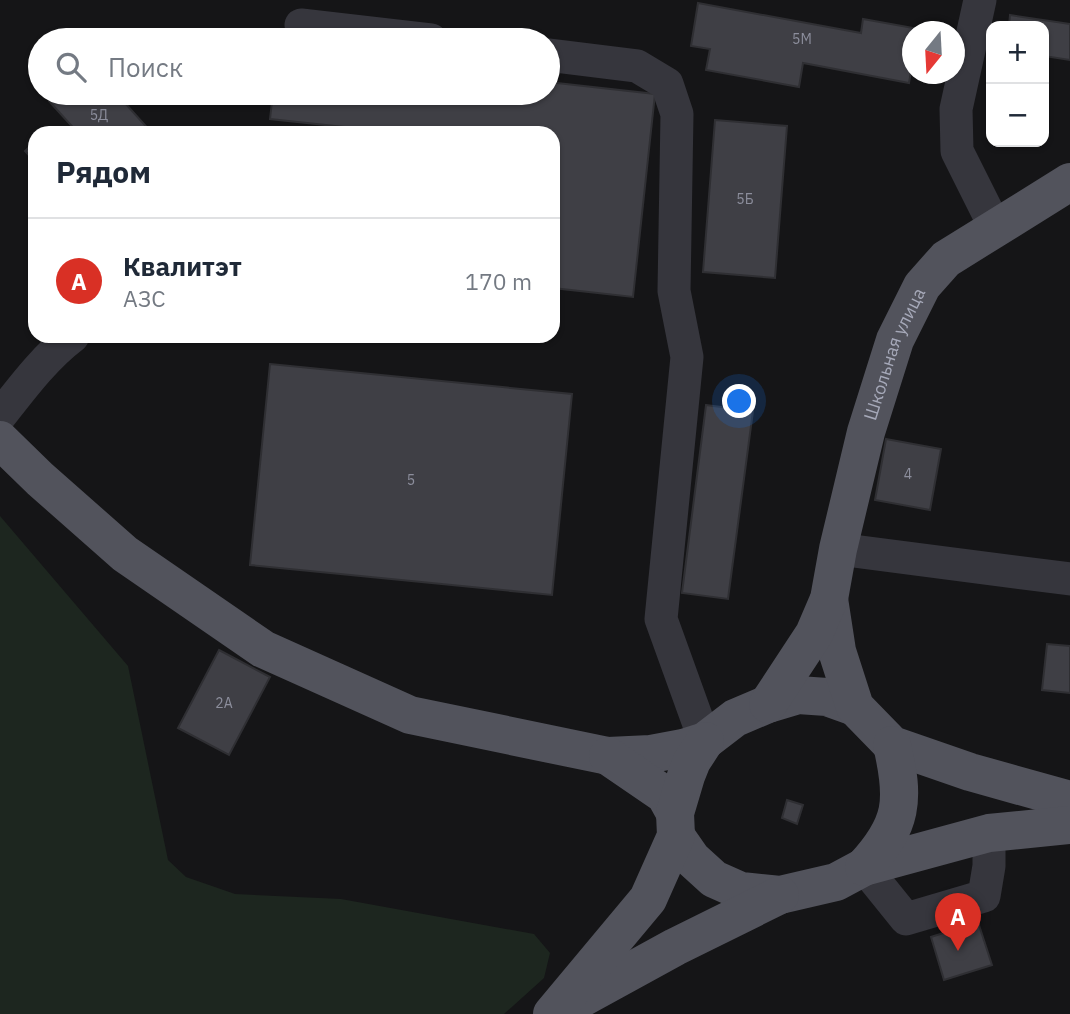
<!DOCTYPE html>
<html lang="ru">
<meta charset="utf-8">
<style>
body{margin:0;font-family:"IBM Plex Sans",sans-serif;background:#f6f6f7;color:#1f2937}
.controls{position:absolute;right:21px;top:21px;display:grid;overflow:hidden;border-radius:14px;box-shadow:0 2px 5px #0004}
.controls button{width:63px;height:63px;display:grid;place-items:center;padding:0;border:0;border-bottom:2px solid #e0e1e3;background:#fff;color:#1f2937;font:35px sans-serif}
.compass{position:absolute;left:902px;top:21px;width:63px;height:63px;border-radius:50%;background:#fff;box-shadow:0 2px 5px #0004;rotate:198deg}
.you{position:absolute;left:740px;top:402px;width:24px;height:24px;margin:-18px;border:5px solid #fff;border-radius:50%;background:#1a73e8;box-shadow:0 0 0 10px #1a73e833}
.badge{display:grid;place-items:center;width:46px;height:46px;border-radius:50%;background:#d93025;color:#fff;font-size:23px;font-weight:700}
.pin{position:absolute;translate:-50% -58px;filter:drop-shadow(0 2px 4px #0008)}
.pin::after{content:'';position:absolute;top:37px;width:24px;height:21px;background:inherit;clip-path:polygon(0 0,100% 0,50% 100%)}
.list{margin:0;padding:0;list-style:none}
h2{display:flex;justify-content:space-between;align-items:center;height:91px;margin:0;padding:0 28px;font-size:30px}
h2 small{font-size:23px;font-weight:400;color:#747a83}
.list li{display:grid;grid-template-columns:46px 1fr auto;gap:21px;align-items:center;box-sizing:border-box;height:126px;padding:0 28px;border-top:2px solid #e0e1e3}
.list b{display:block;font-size:26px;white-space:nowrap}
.list p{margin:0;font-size:23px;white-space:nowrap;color:#747a83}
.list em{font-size:23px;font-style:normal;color:#747a83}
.icon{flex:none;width:38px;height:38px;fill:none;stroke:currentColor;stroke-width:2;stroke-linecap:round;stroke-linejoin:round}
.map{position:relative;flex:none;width:1070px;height:1014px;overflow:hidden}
.search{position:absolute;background:#fff;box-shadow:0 2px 5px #0004;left:28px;top:28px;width:532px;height:77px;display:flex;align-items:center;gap:18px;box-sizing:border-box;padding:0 24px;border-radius:38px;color:#747a83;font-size:26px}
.panel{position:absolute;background:#fff;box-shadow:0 2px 5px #0004;left:28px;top:126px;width:532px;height:217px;border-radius:21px}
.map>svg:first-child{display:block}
.green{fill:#1d261f}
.building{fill:#3f3f45;stroke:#2f2f33;stroke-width:2}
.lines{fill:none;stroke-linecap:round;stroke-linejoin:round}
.minor{stroke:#36363d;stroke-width:33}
.major{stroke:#52535c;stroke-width:38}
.labels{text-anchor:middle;stroke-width:5;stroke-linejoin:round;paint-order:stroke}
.number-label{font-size:14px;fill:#8c8e9c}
.street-label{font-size:18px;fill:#a6a9b9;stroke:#101012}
</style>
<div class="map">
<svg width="1070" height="1014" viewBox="0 0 1070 1014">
<rect width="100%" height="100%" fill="#151517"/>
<!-- green -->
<path class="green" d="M0,516L128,666L168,860L186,877L235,894L341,899L534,934L550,953L544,978L504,1014H0Z"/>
<!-- building -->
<path class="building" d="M698,3L861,33L863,19L919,29V32H912V65L909,83L803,63L799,87L706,70L710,49L691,46Z
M1010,15L1070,24V60L1044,56V26H1009Z
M548,82L655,94L633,297L553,288V133H400L270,119L273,93H548Z
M59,93H116L152,133H103L99,129L95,133H78L49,101Z
M715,120L787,126L775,278L703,272Z
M35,142V162L25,151Z
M270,364L572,394L552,595L250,565Z
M706,405L753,411L728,599L682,593Z
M886,439L941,449L930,510L875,500Z
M1047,644L1070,646V693L1042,690Z
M219,650L270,677L229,755L178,728Z
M787,800L803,805L797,824L782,818Z
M978,922L992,965L944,980L931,937Z"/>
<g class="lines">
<!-- minor -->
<path class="minor" d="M980,0L956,109L957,151L995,227
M301,25L431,40
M548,55L637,66L667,84L677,114L674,291L687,357L661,619L705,741
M0,416C22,388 44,358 73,336
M838,549L1070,579
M864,867L906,919L984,896L989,866V833"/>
<!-- major -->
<g class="major">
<path d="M0,440L40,479L125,554L263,649L410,715L608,756L651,754L683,748L705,741L735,718L768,704L798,695L827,697L855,707"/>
<path d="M829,599L837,651L855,707L892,745L970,772L1070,800"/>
<path id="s1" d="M768,704L814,634L829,599L838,549L866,432L895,340L922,286L946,259L1070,182"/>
<path d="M608,756L665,795L675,813"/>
<path d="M676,836L692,859L714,879L741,891L780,895L836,882L864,867L989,833L1070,825"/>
<path d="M864,867C903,825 905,800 892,745"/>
<path d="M573,1003L675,947L780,895"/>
<path d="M552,1014L648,899L676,836L675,813L686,776L692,761L705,741"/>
</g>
</g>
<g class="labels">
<!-- number labels -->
<g class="number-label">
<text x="802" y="44">5М</text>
<text x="99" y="120">5Д</text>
<text x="745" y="204">5Б</text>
<text x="908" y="479">4</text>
<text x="411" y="485">5</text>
<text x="224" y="708">2А</text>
</g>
<!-- street labels -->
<g class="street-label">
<text dy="6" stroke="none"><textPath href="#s1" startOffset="376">Школьная улица</textPath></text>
</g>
</g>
</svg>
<div class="controls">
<button>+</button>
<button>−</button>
</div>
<svg class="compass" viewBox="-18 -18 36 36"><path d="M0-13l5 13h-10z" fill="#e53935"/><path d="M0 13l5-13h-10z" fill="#747a83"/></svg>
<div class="you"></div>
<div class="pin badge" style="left:958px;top:951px">A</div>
<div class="search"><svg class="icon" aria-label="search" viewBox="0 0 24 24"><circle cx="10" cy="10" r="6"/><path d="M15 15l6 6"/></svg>Поиск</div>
<section class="panel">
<h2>Рядом<small></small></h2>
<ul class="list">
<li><span class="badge">A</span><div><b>Квалитэт</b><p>АЗС</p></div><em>170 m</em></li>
</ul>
</section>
</div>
